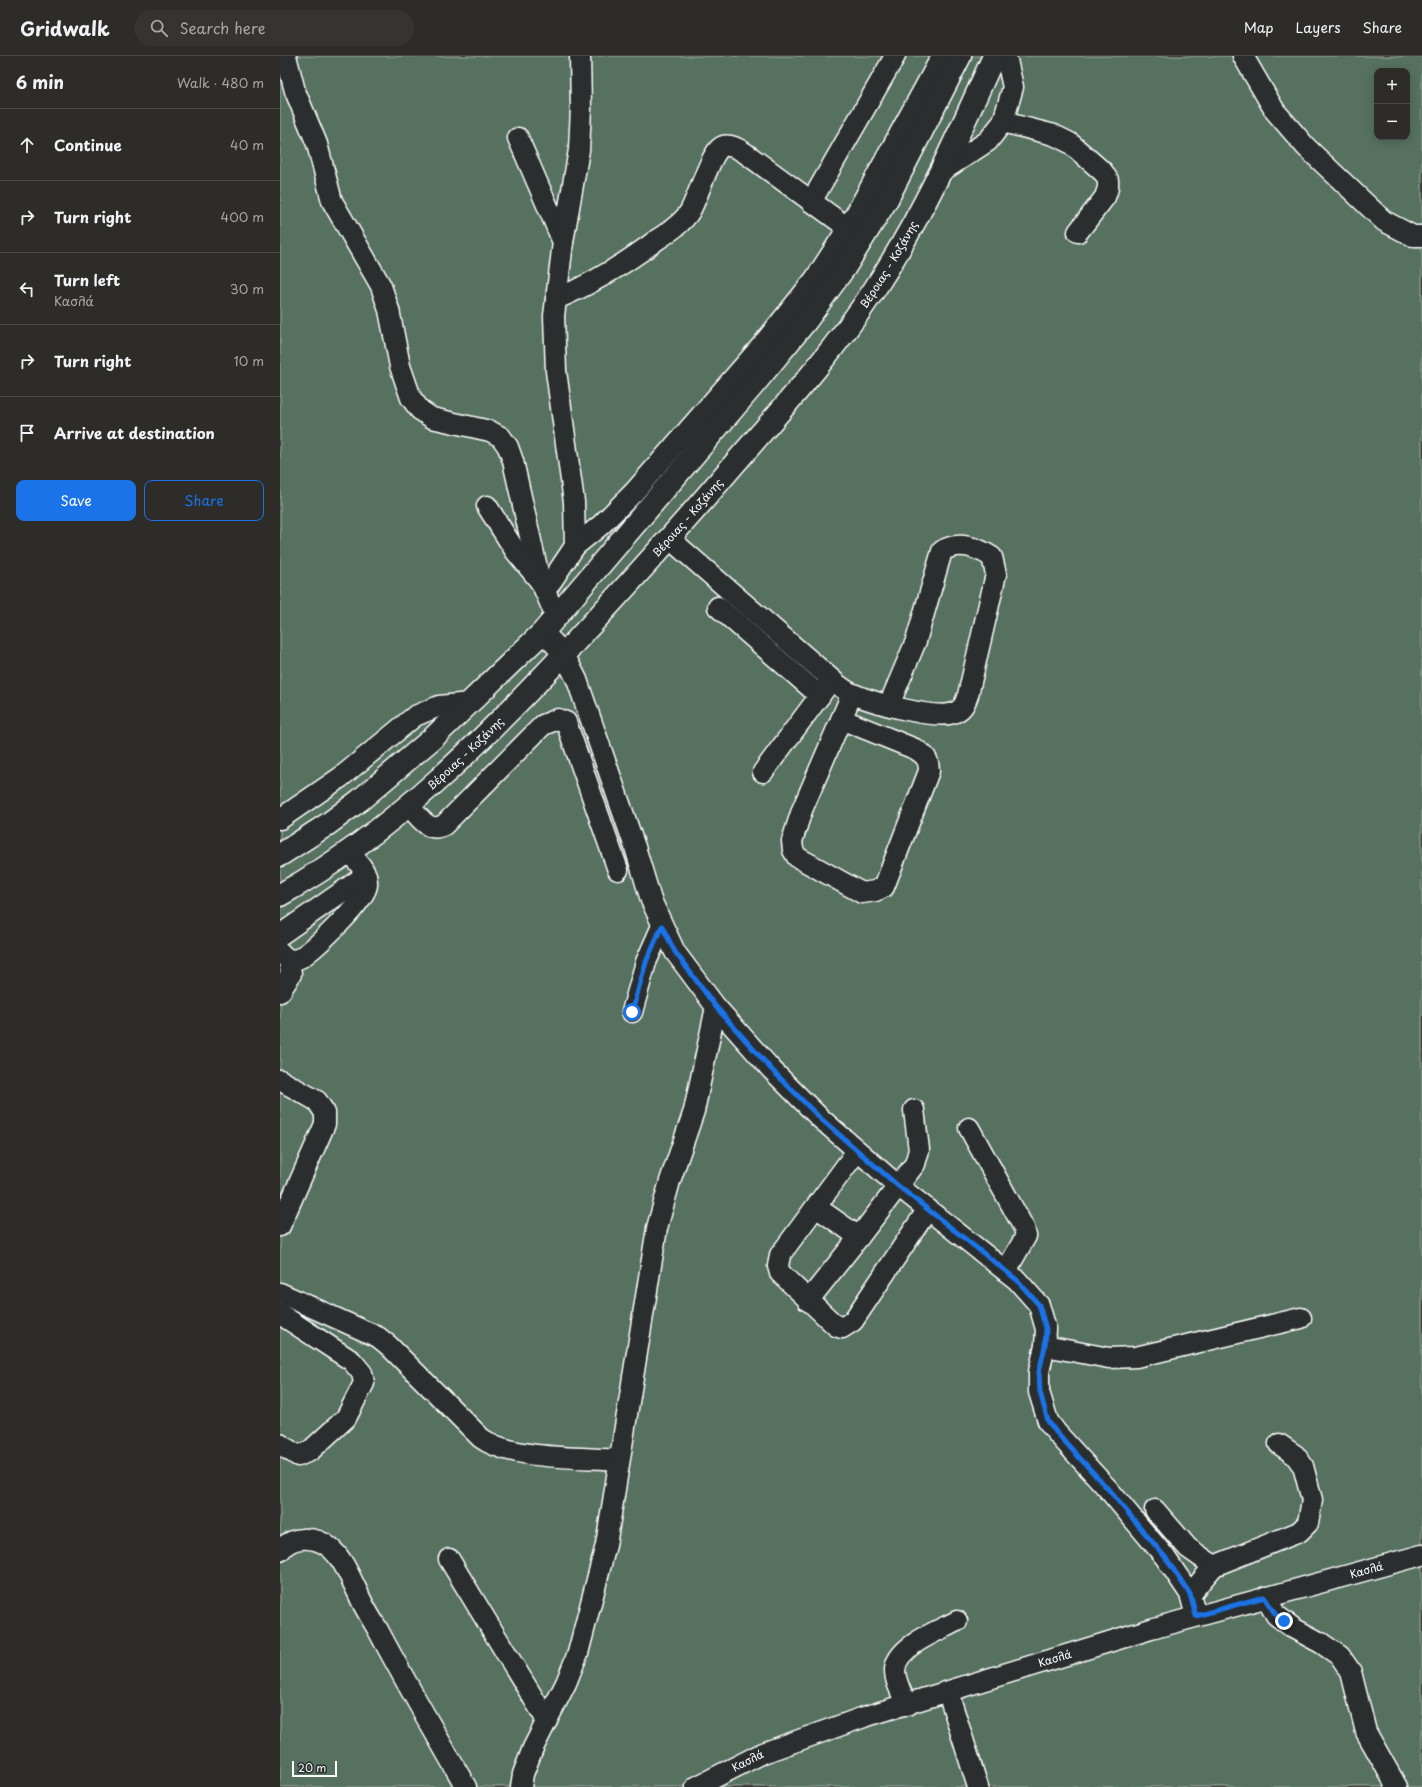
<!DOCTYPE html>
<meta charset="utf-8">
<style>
body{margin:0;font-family:"Playpen Sans",sans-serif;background:#353431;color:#f1f3f6}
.controls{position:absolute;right:12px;top:12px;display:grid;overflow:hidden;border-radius:8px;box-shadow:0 2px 10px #0003}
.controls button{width:36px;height:36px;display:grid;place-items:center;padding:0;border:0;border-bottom:1px solid #484846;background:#2d2c29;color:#f1f3f6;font:20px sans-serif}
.scale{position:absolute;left:12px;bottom:10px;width:45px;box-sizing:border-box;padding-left:4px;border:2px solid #fff;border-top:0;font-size:11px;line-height:14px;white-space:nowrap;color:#fff;-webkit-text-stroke:3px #2a2d2e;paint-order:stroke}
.stop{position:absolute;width:12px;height:12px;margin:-9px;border:3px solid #1a73e8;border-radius:50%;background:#fff}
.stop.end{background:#1a73e8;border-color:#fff;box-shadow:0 1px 4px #0008}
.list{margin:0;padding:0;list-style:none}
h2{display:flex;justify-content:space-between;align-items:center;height:52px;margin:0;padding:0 16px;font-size:17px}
h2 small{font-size:13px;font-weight:400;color:#a7a7a8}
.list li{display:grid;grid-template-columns:26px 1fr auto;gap:12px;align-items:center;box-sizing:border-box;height:72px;padding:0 16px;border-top:1px solid #484846}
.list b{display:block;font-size:15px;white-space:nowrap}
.list p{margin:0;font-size:13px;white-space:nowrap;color:#a7a7a8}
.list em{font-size:13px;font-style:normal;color:#a7a7a8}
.actions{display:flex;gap:8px;padding:12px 16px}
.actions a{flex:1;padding:9px 0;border:1px solid #1a73e8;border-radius:8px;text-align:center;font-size:14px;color:#1a73e8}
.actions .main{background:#1a73e8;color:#fff}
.icon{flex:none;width:22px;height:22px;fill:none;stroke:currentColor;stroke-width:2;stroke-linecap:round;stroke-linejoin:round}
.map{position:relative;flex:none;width:1142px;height:1731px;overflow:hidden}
header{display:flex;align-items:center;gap:24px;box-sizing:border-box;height:56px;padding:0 20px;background:#2d2c29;border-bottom:1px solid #484846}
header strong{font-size:19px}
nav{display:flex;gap:22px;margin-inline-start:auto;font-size:14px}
.search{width:280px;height:36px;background:#353431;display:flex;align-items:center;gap:10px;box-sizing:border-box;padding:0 14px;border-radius:22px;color:#a7a7a8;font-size:15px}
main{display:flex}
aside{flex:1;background:#2d2c29}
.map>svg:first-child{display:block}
.green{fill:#567160;stroke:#aab8b0;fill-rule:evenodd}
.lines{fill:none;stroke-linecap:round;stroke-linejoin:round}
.minor-casing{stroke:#fff;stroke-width:23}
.major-casing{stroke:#fff;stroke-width:25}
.minor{stroke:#2a2d2e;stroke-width:20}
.major{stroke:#2a2d2e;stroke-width:22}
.route{stroke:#1a73e8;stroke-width:5}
.labels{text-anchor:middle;stroke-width:3;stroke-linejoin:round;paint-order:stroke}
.street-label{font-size:11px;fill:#fff;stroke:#2a2d2e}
</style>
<header>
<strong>Gridwalk</strong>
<div class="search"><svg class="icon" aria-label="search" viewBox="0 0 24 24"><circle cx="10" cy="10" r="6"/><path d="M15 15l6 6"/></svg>Search here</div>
<nav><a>Map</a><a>Layers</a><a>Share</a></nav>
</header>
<main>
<aside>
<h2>6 min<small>Walk · 480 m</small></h2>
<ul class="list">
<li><svg class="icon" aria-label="ahead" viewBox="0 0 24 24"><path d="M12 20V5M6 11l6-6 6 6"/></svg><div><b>Continue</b></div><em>40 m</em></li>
<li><svg class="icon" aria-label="right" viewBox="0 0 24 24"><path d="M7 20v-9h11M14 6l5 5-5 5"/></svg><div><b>Turn right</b></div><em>400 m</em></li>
<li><svg class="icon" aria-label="left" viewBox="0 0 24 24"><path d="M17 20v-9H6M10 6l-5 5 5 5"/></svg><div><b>Turn left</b><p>Κασλά</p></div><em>30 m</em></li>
<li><svg class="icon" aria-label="right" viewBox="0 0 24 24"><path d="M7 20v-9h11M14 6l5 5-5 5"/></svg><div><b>Turn right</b></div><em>10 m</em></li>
<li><svg class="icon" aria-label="arrive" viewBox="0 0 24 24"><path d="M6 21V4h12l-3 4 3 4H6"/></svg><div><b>Arrive at destination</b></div></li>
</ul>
<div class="actions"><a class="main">Save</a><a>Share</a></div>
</aside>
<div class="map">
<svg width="1142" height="1731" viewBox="0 0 1142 1731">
<rect width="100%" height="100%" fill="#3c3b37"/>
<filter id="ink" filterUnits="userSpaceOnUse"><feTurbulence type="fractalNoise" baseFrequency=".025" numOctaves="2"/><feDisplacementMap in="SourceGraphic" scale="8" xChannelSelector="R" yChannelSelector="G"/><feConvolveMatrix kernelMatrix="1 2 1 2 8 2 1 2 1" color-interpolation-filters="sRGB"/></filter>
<g filter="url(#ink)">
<!-- green -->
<path class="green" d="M0,0H1142V1731H0ZM1097,15H1127V81H1097Z"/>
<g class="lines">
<!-- minor casing -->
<g class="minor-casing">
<g id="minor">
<path d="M6,0L15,35L37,88L52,145L101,230L109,254L120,310L131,342L140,354L152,362L210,375L221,381L228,391L233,405L260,525L265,535"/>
<path d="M963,0L995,55L1026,91L1104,165L1133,180H1142"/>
<path d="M723,66L774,79L790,87L823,116L828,124V132L825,141L798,176"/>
<path d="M238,82L283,186"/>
<path d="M662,115L708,85L723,66L733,31L726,0"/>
<path d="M531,146L615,0"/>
<path d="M276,243C313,228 346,207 378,183C389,176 403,167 410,155C418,141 430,100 440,92C447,86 459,93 465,97L568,172L662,0"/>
<path d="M207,450L236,496L259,524"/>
<path d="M390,483L557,628C562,632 568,636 573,638C592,646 655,664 673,657C683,654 685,647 688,639L716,518L712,501C697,491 678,485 662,495L636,585L609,649"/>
<path d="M295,490L321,469L354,436L483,288L535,223L568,172"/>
<path d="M438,551L540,640"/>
<path d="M276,561L265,535L295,490L294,446L276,315L274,260L283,186L299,94L301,52L300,0"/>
<path d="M263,576L284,598L297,624L355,791L371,844L395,896L436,951L492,1014L540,1062L617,1129L737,1224L759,1249L766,1273L765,1290L759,1316V1336L768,1365L776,1376L828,1433L885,1501L910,1538L916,1560"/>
<path d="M561,663L635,693C645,699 649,703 649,715L604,831L595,835L582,837L517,801L513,794L512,785L522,754L572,638"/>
<path d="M483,716L547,630"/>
<path d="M128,749C139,760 148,778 164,769L263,669L278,663L286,666L338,814"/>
<path d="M0,763L61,721L135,660L159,650L190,647"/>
<path d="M0,879L86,819"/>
<path d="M0,896C7,904 13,906 22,901C36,891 86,845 87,829C88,815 77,805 68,795"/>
<path d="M0,936L11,918L9,904"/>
<path d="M352,956L366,906L382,870"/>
<path d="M0,1024L37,1045L45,1057V1068L0,1170"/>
<path d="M689,1072L744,1172L746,1180L726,1215"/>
<path d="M577,1095L500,1199L498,1210L500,1217L556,1270L562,1272L573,1265L648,1153"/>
<path d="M536,1151L579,1181"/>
<path d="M0,1237L98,1281L108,1289L201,1382C231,1404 301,1401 339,1404"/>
<path d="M528,1245L579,1181L635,1108L639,1094L634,1054"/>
<path d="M0,1258L72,1305L82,1317L84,1327L66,1362L30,1395L18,1400L0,1388"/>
<path d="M765,1290L829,1302L856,1301L1021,1262"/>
<path d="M875,1454L908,1492L934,1510"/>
<path d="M0,1495C11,1479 35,1480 49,1491C63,1502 70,1521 78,1537C83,1550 91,1562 98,1574C126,1627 156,1679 186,1731"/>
<path d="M169,1503L266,1663"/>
<path d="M910,1538L934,1510L1019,1476L1028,1467L1032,1444L1023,1410L1015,1399L999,1388"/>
<path d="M985,1541L996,1559L1013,1572L1041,1587L1060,1600L1071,1616L1086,1676L1117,1731"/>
<path d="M668,1636L698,1731"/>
<path d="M627,1649C622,1638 615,1626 615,1614C616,1590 658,1575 677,1565"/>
<path d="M241,1731L243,1718L253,1692L286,1627L298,1597L326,1489L377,1172L390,1125L414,1055L436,951"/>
<path id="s1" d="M416,1731L483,1697L584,1661L871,1573L1142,1499"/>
</g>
</g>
<!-- major casing -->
<g class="major-casing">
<g id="major">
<path d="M0,799L48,768L80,744L153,682L263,576L475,327L526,265L565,211L606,145L680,0"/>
<path id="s2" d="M0,839C115,775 208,680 297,584C342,535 388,485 432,434C487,369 547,306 594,234C642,161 678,80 714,0"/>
</g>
</g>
<!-- minor -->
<use href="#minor" class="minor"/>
<!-- major -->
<use href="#major" class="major"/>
</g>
</g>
<g class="lines" filter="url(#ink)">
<!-- route -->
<path class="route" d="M352,956L366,906L382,870L395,896L436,951L492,1014L540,1062L617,1129L737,1224L759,1249L766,1273L765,1290L759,1316L760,1336L768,1365L776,1376L828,1433L885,1501L910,1538L916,1560L984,1541L996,1559L1004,1565"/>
</g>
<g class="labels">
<!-- street labels -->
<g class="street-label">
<text dy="4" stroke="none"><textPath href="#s2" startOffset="882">Βέροιας - Κοζάνης</textPath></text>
<text dy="4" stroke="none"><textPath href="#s2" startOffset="558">Βέροιας - Κοζάνης</textPath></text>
<text dy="4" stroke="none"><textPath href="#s2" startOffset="234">Βέροιας - Κοζάνης</textPath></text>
<text dy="4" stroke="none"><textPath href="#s1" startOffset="706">Κασλά</textPath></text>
<text dy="4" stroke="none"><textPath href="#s1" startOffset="382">Κασλά</textPath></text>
<text dy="4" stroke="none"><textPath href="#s1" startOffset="58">Κασλά</textPath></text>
</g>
</g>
</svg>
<div class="controls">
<button>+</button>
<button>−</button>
</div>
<div class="scale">20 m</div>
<div class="stop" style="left:352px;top:956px"></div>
<div class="stop end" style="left:1004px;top:1565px"></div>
</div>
</main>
